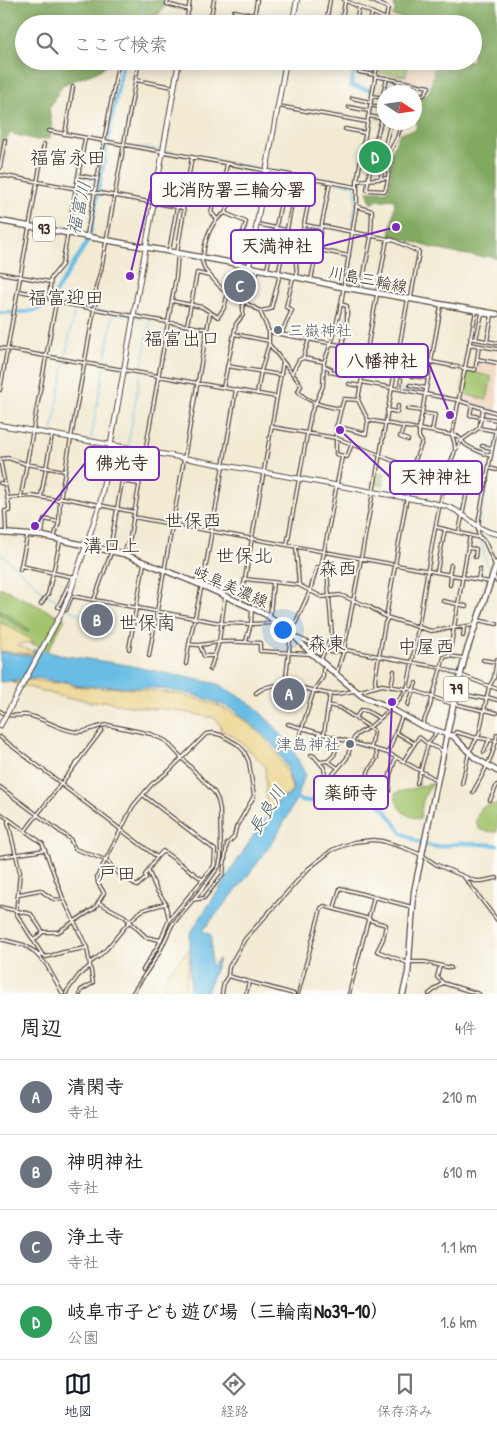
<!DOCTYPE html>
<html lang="ja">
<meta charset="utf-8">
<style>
body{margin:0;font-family:"Patrick Hand","Klee One",sans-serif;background:#f2f2f2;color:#202124}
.compass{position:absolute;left:377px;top:85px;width:45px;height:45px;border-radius:50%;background:#fff;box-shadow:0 2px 12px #0003;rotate:102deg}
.you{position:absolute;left:282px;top:629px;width:18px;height:18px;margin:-12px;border:4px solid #fff;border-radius:50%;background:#1a73e8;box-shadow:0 0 0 8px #1a73e833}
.badge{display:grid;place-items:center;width:32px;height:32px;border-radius:50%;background:#111827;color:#fff;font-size:16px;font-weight:700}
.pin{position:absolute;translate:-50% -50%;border:2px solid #fff;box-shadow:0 1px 5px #0006}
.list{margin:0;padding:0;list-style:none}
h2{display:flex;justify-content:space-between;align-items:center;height:65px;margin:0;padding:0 20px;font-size:21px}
h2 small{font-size:16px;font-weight:400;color:#757577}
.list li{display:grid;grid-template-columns:32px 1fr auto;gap:15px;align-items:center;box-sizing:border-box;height:75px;padding:0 20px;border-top:1px solid #e0e0e0}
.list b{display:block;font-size:19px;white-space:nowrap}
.list p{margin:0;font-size:16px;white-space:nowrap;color:#757577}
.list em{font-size:16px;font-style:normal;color:#757577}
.icon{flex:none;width:28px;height:28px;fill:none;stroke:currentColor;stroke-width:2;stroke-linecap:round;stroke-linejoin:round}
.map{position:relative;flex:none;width:497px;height:994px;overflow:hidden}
.search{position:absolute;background:#fff;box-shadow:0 2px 12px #0003;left:15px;right:15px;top:15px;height:55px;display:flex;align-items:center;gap:12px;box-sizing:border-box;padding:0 18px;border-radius:28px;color:#757577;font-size:19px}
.sheet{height:365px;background:#fff}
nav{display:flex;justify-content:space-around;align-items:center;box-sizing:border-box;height:70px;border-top:1px solid #e0e0e0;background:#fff;font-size:14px;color:#757577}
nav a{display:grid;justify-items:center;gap:2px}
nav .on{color:#111827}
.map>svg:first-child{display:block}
.built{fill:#f1d5bd}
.green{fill:#a2c36c;stroke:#6e7645}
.forest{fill:#81a960;stroke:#5e6a3f}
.sand{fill:#eeda9e;stroke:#94825e}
.water{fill:#69bde5;stroke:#527482}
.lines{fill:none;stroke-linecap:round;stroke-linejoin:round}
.stream{stroke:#69bde5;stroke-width:1}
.river{stroke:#69bde5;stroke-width:4}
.street-casing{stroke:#564739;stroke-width:4.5}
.secondary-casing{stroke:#564739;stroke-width:6}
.primary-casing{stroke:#564739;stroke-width:7}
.street{stroke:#fff;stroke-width:2}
.secondary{stroke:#fff;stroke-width:4}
.primary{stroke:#fff;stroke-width:4.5}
.secondary-bridge-casing{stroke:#564739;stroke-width:6;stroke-linecap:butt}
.secondary-bridge{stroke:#fff;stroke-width:4}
.worship-dot{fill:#6b7280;stroke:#fdfcf7;stroke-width:2}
.labels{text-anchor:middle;stroke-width:4;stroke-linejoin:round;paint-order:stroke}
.shield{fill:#fdfcf7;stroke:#75695f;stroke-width:1}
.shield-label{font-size:15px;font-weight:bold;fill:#3b2a1e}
.street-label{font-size:16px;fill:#3b2a1e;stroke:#fdfcf7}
.worship-label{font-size:16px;fill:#5b616d;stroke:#fdfcf7;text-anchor:start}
.water-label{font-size:18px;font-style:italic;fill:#4b5d64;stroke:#fdfcf7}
.quarter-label{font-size:19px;fill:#3b2a1e;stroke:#fdfcf7}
.leader{fill:none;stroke:#7b2cbf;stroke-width:2}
.callout-dot{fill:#7b2cbf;stroke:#fdfcf7;stroke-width:2}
.callout{fill:#fdfcf7;stroke:#7b2cbf;stroke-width:2}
.callout-label{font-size:18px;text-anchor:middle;font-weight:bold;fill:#3b2a1e}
</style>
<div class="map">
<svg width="497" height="994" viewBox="0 0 497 994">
<rect width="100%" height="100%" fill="#fdfcf7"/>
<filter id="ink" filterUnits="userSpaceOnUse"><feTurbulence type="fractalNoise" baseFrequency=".02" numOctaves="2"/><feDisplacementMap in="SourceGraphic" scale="10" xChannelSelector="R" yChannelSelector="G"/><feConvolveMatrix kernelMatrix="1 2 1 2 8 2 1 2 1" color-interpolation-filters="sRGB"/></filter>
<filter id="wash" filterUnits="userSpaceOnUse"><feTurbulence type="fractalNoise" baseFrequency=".0096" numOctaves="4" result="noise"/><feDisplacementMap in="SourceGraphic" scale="20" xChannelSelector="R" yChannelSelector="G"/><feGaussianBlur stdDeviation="1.12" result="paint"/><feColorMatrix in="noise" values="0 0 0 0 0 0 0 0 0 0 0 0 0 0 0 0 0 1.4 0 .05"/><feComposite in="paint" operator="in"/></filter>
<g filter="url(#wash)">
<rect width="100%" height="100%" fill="#f2ead3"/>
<!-- built -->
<path class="built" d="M388,13L417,20V24H386Z
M381,61L435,62L431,85L378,75Z
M478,360L497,364V411L458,399L466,369L475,370Z"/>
<!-- green -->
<path class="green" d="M381,61H408L406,76L379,73Z
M466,370L492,377L487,400L467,395V394L464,393L462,390Z
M377,472L385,473L383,486L375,484Z
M0,587L65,619L48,650L19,639L0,636Z
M434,783C422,795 423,802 420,819C404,816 396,809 395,793Z
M497,804V832L485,831L479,829L476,821L480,808L488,805Z"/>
<!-- forest -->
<path class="forest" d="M0,0H169L159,14L149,24H24V61H112L97,72L62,85L49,109L52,126L50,138L37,140L10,133L0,151Z
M386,0H497V259L490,256L485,257C467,255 450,253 433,248C418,244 405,238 390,236L395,203L393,199L375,201L374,203H371L367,191H387C393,178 392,164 385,152L392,151L400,133L416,130C416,126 417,121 417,116C416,108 413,102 416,94L425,96C434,88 433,72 435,61H473V24H417V20L393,16L395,10L394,4Z
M0,609L29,629L28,633L0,613Z"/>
<!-- sand -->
<path class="sand" d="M0,623L8,626L34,642L19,644V646L34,652L33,654L0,651Z
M32,680L56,683L67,682L72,686L108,689L107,687C164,691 224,693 265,739C278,755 287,769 292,789L288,796H280L272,810L267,815L265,766C251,753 239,736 220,730L221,726L215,718L173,710C167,711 160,707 154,709L116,704L108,701L89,702L82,699L67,698L10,682Z
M189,949L191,951L184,994H162L165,976Z"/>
<!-- water -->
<path class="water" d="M33,650H42L60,655L127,665L218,684L254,706L277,729L295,754L305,774C289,831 240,886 202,931L211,935V967L219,959L208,989L207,994H190V934L261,824L273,811L281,797H288L293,789L287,767L275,747L259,731L233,709L210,700L191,694L157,688L90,686L74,685L67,681L57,682L38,678L0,682V652L35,656Z"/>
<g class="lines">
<!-- stream -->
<path class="stream" d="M138,24L143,18V0
M405,81L430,87
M143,147L160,150
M165,151L185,155
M187,155L227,162
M228,163L265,169
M269,170L305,177
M320,180L354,185
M358,205V191
M354,225L358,208
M352,230L356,197L355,188
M345,286L353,246V234
M345,289L342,302L347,304
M50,302H51
M52,303L75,307L65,359
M75,307L113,313L104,366
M114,313L131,316
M135,317L142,318
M344,329L346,316
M341,347L366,351
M364,370L368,352
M141,372L150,320H149
M396,388L424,393
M426,393L448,397
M469,403L497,411
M52,433L65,361
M91,439L104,368
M128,446L140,375
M479,525L497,432
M479,532L486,562L492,570
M0,553L46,594L59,602
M67,608L87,618"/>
<!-- river -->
<path class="river" d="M197,23L207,24
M356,61L351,86L371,90
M0,313C19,312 38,315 51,300L89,239L123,61
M295,796L301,801L370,800L377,802L386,811L402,833L420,843L436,847L462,843L497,845"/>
</g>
</g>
<g filter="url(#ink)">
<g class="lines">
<!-- street casing -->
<g class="street-casing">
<path id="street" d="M168,0L167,4L189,10
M344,0L386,19L385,24
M370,0L388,8L386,19
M234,11L254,15
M210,22L214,0
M186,24L190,0
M253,24L257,0
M326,24L330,0
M341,24L345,2
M356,24L359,6
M370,24L372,13
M375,75L359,72L360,67L375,69
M375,76L429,87L424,95L414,94
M136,80L173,87
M407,88L413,92
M394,92L399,81
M405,92L409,83
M372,96L384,98
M352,98L370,102
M382,98L387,78
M370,105L384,108
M278,106L367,122
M349,107L369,111
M368,116L384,119
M403,123L411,124
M345,129L365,133
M49,131L356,187
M65,134L73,87
M85,138L62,265L51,278L49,298L56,302L206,329
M362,148L390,151L397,138L402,123
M384,149L391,122
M383,153C390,165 390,177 385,191L367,190L373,149L384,112
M0,168L5,140
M0,175L183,208
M78,175L97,179
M381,178L383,154
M357,181L388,178
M223,185L233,187L231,201L225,213
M294,193L310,196
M185,196L214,202
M356,206L372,211L371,237L361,290
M216,218L211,212L219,187L223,185L227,164
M257,224L286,230L302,236
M305,225L321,228
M322,226L393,240L419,252L411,297
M87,235L117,70L121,61
M302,237L307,239L306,245L324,251L349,256
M387,239L358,400L368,420L457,436C462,439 462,442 466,445C473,450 483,453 491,456
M169,251L177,207
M177,253L184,211L183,208L192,157
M203,256C205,240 211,221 225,213L246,222L241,239
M201,258L205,270L222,289L260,311L269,332V344L261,371L257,394
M234,262L241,239L254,242
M267,269L287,174
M279,271L294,193L284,190
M0,273L50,282
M297,276L296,264L313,180
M311,280L330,182
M18,291L36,294
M241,300L245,293L250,292L258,269
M172,301L202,307L218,317L224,308L228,293
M341,304L347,306V320L342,346
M260,311L271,309L280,274
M187,325L197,273L210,276
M269,332L475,370L477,359L497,363
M234,334L269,341
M281,334L292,310L286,307L293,278
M470,338L497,343
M476,339L482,314L492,316L487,341
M269,344L299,382L301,386L298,391C307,403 326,406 341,409L336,429V454L347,457L352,444
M469,344L497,349
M0,348L276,397
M303,358L324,362
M477,359L479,346
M227,366L281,375
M324,366L331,369L330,372L340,374L343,360
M292,373L299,360L303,358L309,339
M412,376L428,378
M361,382L457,400L497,413
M349,384L361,386
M410,385L426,388
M223,388L236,324L243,315V302
M400,388L401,379
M0,390L44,144
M236,390L205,571L189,644C200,647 209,643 220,642C234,641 246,642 260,643V651L310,654
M472,405L470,415L497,420
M341,409L344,399L358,400
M407,409L422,411
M387,410L397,412L398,406
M422,413L435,415L432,431
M336,426L366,434L368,420
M404,426L400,437L408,440
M272,427L336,438L352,444L418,471L443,490
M479,428L496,431
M482,446L492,448
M456,449L462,440L479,428L483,409
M0,459L9,506V511H5L6,532
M0,459L8,458L26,464L65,471
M489,468L497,470
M448,470L487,480
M423,474L424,464
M429,478L431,466
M0,483L5,484
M21,496L56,302
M41,496L52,435
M7,498L32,496L58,500L64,498L134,512
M133,517L490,582
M436,527L481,538L485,542L495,565
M459,532L470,476
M42,534L44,519L59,522
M54,538L59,522L60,499L96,299V287L101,270L139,61
M479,538L478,530L479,518L497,424
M287,545L311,413L323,386L324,362L333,338L341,304L357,203V181L378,61
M296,548L299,585
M468,548L476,549L475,557
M110,549L122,481L139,484
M124,553L130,537L176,277L178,254
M21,566L73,577
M321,568L342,457
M20,570L27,537
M437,571L445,529
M449,575L451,565
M493,575L497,582
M73,576L58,607L66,610L72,596L221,623L251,624L275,623
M245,579L299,585L322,597L340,595L370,607L386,617L431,631L474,625
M478,579L480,569
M450,585L451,575
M94,600L111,553
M241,601L283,362
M443,601L466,606
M41,604L48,594L60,542
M270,615L273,583
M386,617L412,468L422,442L419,437V429L441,306
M477,620L497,624
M463,636L464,627
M296,637L331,652L346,650L442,668L497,689
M246,641L251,624L252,609
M200,646L204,656H215
M129,649L144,563
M149,656L210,313
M449,656L463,658
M483,660L496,662
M186,664L189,644
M210,670L219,642L225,597
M337,672L344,650L361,559L408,299
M285,686L291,633L310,591L317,567L327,570L332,635L320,661
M376,687L375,679L385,623L388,618
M391,687L394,671
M407,688L452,704
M357,692L382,685L406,689
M256,693C276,676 308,691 330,694C337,694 346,693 353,691
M457,693L486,699
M487,697L497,700
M455,704L484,711
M328,705L340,708L372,729L374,732L371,748
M408,705L416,683
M485,710L497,713
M0,711C9,718 15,715 26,715C43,717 59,731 78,732C88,732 98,725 108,725L151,734L166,741L214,792L218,800L220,810L221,856L219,866L207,883L172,925L159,953L132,994
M356,717L361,710L367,711L379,718
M288,724L388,753L437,780
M422,726L430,706L444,657L449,656L470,535
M324,733L330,694
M397,733L414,743
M453,736L456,732L473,737L497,741
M0,737L62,784
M299,738L314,690L323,677V670L326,666
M484,752L489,740
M388,753L402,716
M311,755L314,756L324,768L325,775
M404,760L419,737L428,744L434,736L436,730
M319,762L328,761
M338,768L328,761L334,755L340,739
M329,779L347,758L352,742L356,735L371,726L393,707L407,689C421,622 428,553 444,486C445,480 445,473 448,467C454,454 458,451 452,435L476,311
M331,781L344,789L369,788L374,790
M417,783L428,744L443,751
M462,784L469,752L479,735L489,687L494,678L497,659
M62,785L157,857
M0,787L70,839L75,849L106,860L123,878L128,879L137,886L146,878L145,875L157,857L163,851L203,880
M363,788L369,770L377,758L376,750
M350,789L354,777
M389,791L390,775L396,757
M473,792C483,774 495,754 497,734
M490,800L497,785
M0,813L42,843L45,850L63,898L87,948L93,983L81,990L80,994
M9,820L8,822L20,872L16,913L42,954
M25,831L102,730
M0,857L45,850
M148,870L157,891L165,902L169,919
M464,877L497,920
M19,894L40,890C48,895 53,902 62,899
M99,903L124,916L146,937L160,940
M0,907L31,914L43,932H58L95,908L104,893L98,883L97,877L133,806L152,784L169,771L206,734L213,733L221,735L237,744L244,751L249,762L254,796L236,828L234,837L227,844L223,874L204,898L192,900
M334,909L340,888L412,907
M369,920L386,925L383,939L377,951L408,963
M0,939L24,945L40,955L42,954L46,957L64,952L86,948
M34,940L43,932
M33,951L46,964L63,994
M91,962C113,948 120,927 140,912C146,907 158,907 166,903
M409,962H425L451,968
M440,966L437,977L443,983
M143,970L159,944L169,920L214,866L215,850L143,795
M228,976L294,994
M66,994L67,991L79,975L90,966
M222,994L224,982L228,976L229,967L245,939L308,869L332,850L354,842L373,840L382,841L402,847L422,855L437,865L475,881H482L497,878
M246,994L249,982
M298,994L321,908L324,906L369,919
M349,994L374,897
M429,994L443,983L479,994"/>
</g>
<!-- secondary casing -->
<g class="secondary-casing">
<path id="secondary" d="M190,24L202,20L221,24
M292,24L297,0
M249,267L286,61
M0,425L407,498C421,501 441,503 453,509C470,517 477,531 497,534
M71,590L100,504L179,61
M0,726L5,717"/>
</g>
<!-- primary casing -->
<g class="primary-casing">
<path id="primary" d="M0,221L233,263L336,286L497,314
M0,533L43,536L124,554L201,585L265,614L291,633L311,653L362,696L386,706L422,726L453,736L475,758L497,771
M403,994L408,973L414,892L456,692L466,653L497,563"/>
</g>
<!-- street -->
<use href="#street" class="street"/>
<!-- secondary -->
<use href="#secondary" class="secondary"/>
<!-- primary -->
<use href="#primary" class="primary"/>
<!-- secondary-bridge casing -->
<g class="secondary-bridge-casing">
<path id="secondary-bridge" d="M5,717L62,612L71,590"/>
</g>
<!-- secondary-bridge -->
<use href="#secondary-bridge" class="secondary-bridge"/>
</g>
</g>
<!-- markers -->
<g class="worship-dot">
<circle cx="278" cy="330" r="5"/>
<circle cx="350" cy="744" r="5"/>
</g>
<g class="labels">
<!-- shield labels -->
<g class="shield">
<rect x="33" y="216.5" width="22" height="25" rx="4"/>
<rect x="443.5" y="676.5" width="25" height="25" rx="4"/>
</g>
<g class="shield-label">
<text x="44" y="234">93</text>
<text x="456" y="694">79</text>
</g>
<!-- street labels -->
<g class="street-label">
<text transform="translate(368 279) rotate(11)" y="6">川島三輪線</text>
<text transform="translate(231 586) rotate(24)" y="6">岐阜美濃線</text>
</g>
<!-- worship labels -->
<g class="worship-label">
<text x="288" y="336">三嶽神社</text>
<text x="340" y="750" text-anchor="end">津島神社</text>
</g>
<!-- water labels -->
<g class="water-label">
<text transform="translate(79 208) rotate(-77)" y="6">福富川</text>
<text transform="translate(267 810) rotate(-59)" y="6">長良川</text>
</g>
<!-- quarter labels -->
<g class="quarter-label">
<text x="68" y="164">福富永田</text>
<text x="66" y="304">福富迎田</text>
<text x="182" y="345">福富出口</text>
<text x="193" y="527">世保西</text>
<text x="112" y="552">溝口上</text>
<text x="244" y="562">世保北</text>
<text x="338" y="575">森西</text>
<text x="147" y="629">世保南</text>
<text x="327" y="650">森東</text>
<text x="426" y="653">中屋西</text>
<text x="117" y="880">戸田</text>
</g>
</g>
<!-- callouts -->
<path class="leader" d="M130 276L151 189M396 227L323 246M450 415L428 361M35 526L85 463M340 430L390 477M392 702L388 792"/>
<g class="callout-dot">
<circle cx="130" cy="276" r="5"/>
<circle cx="396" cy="227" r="5"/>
<circle cx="450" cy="415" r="5"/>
<circle cx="35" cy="526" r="5"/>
<circle cx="340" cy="430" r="5"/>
<circle cx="392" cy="702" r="5"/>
</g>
<g class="callout">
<rect x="151" y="173" width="164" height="33" rx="5"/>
<rect x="231" y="230" width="92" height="33" rx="5"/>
<rect x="336" y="344" width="92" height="33" rx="5"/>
<rect x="85" y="447" width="74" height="33" rx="5"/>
<rect x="390" y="461" width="92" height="33" rx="5"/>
<rect x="314" y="776" width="74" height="33" rx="5"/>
</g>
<g class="callout-label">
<text x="233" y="196">北消防署三輪分署</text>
<text x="277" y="252">天満神社</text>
<text x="382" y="367">八幡神社</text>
<text x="122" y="469">佛光寺</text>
<text x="436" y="483">天神神社</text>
<text x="351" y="799">薬師寺</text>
</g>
</svg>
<svg class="compass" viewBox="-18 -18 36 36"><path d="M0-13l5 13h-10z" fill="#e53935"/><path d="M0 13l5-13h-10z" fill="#757577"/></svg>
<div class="you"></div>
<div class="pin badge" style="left:289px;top:694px;background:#6b7280">A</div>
<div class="pin badge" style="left:97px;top:620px;background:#6b7280">B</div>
<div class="pin badge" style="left:240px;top:286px;background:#6b7280">C</div>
<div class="pin badge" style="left:375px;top:157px;background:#2e9e5b">D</div>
<div class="search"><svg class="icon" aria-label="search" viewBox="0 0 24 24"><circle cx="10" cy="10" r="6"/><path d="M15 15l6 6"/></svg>ここで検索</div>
</div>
<section class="sheet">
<h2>周辺<small>4件</small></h2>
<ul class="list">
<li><span class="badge" style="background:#6b7280">A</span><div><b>清閑寺</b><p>寺社</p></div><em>210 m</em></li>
<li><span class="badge" style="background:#6b7280">B</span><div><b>神明神社</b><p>寺社</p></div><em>610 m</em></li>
<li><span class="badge" style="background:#6b7280">C</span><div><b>浄土寺</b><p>寺社</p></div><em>1.1 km</em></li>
<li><span class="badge" style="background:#2e9e5b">D</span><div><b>岐阜市子ども遊び場（三輪南No39-10）</b><p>公園</p></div><em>1.6 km</em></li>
</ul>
</section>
<nav>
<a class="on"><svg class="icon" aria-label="map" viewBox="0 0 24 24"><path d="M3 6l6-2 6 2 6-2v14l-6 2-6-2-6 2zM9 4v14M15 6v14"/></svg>地図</a>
<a><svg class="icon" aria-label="directions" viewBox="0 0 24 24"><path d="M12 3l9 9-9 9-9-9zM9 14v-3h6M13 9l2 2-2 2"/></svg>経路</a>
<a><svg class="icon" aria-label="saved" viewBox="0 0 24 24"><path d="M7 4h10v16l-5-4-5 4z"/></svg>保存済み</a>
</nav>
